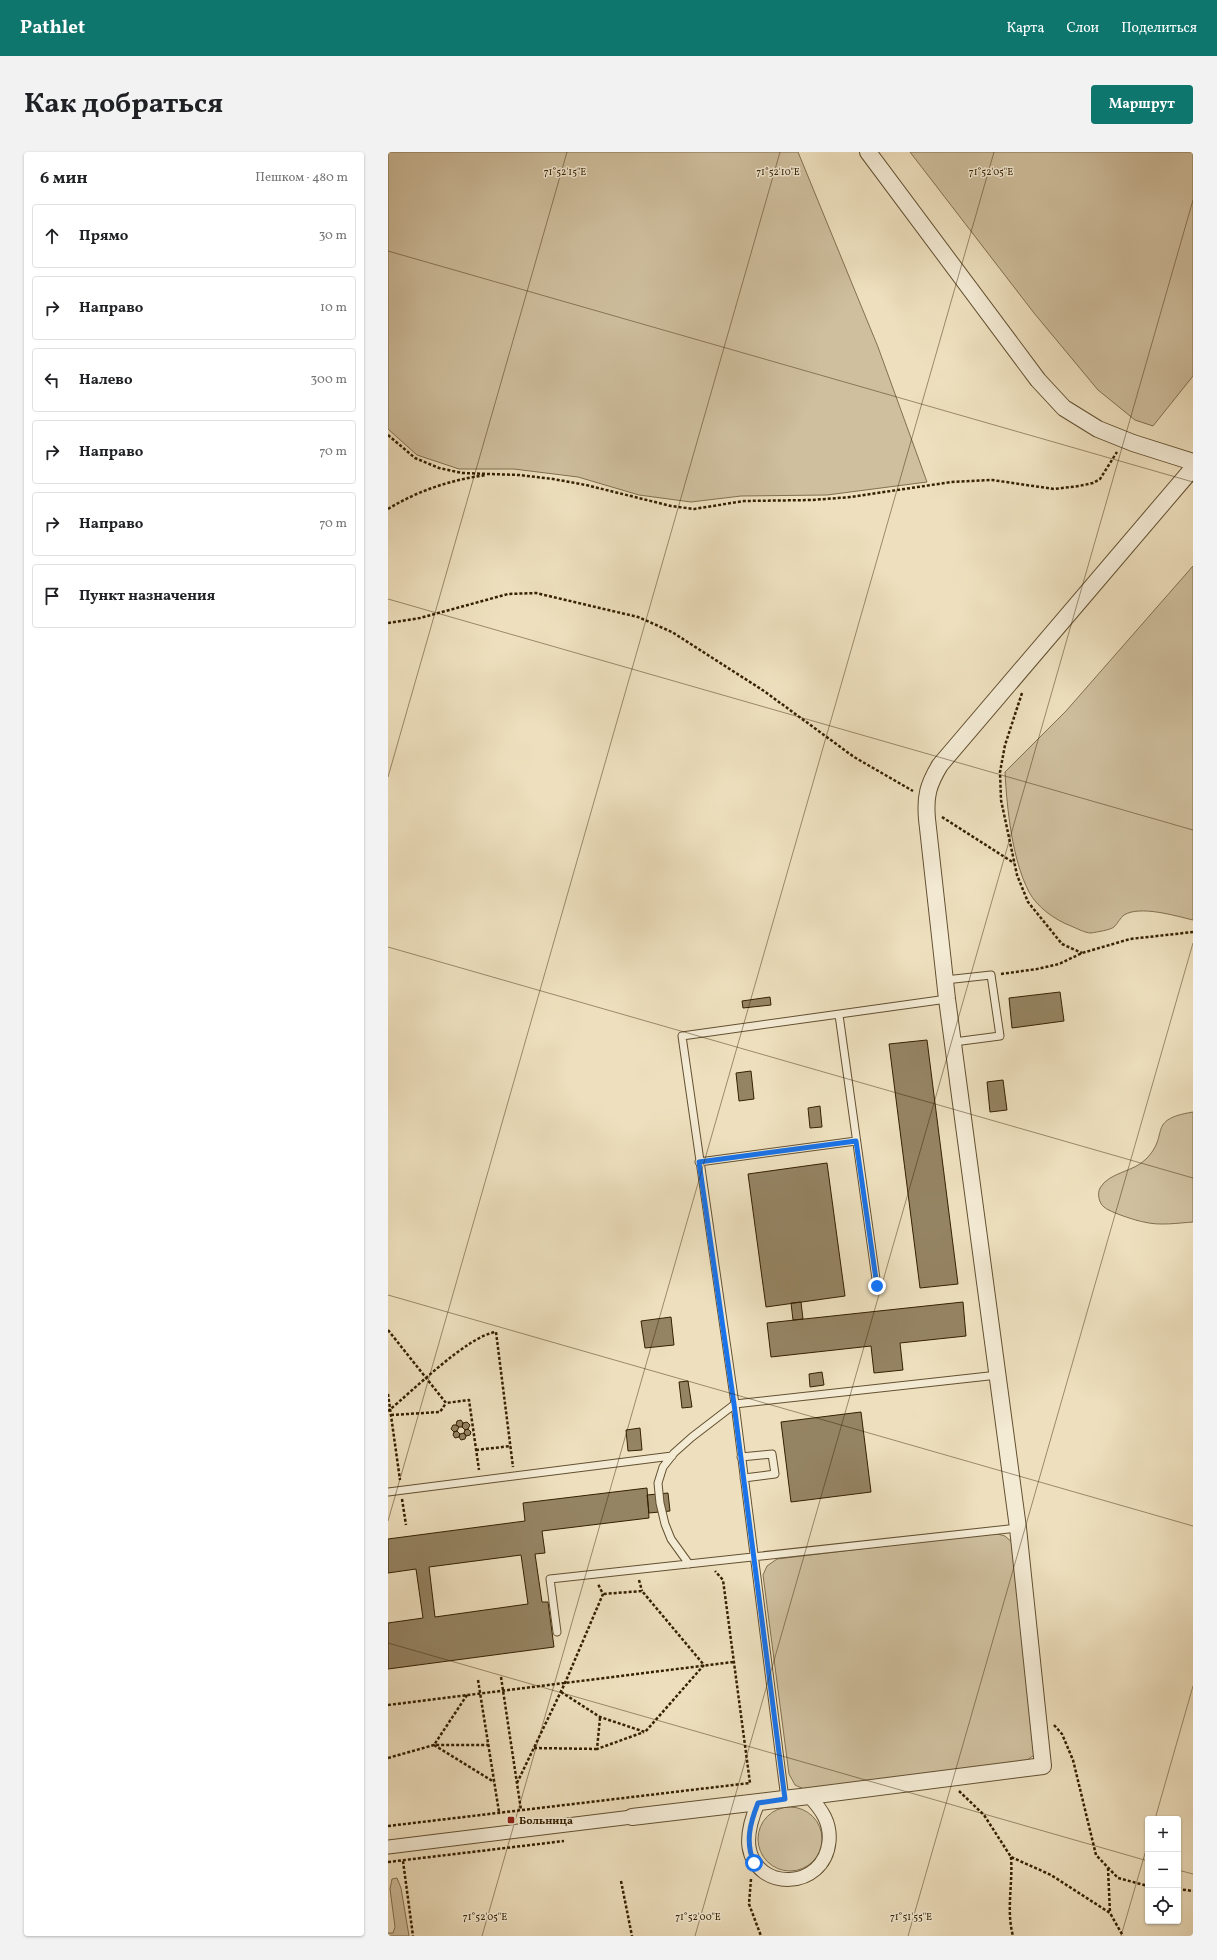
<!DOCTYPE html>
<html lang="ru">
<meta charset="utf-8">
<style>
body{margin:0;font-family:Vollkorn,serif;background:#f2f2f2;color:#202124}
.controls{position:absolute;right:12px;bottom:12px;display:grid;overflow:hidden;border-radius:4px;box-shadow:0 1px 3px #0004}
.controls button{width:36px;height:36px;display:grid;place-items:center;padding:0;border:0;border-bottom:1px solid #e0e0e0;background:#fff;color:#202124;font:20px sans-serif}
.stop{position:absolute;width:12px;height:12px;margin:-9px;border:3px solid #1a73e8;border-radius:50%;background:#fff}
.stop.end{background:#1a73e8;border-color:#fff;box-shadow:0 1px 4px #0008}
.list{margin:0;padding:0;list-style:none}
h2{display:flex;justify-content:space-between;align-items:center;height:52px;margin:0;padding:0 16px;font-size:17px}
h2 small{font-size:13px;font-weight:400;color:#757577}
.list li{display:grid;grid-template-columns:26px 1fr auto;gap:12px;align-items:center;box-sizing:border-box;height:64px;margin:0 8px 8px;padding:0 8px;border:1px solid #e0e0e0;border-radius:4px}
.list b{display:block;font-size:15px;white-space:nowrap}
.list em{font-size:13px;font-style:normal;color:#757577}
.icon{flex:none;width:22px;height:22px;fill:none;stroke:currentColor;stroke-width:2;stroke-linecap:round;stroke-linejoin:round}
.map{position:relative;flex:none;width:805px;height:1784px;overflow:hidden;border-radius:4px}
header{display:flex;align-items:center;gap:24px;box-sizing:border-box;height:56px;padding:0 20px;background:#0f766e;color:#fff}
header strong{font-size:19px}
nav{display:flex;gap:22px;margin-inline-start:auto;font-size:14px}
.intro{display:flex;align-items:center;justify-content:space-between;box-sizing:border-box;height:96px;padding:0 24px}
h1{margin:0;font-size:28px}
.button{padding:10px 18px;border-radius:4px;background:#0f766e;color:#fff;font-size:14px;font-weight:700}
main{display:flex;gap:24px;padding:0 24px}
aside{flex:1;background:#fff;border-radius:4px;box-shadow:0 1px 3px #0004}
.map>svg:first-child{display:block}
.green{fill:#cfbf9e;stroke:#82704f}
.building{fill:#958463;stroke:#352000;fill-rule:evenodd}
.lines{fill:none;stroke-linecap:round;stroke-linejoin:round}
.service-casing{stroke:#635030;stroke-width:9}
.minor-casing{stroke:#635030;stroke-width:15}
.tertiary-casing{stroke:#635030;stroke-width:18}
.path{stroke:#352000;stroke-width:2.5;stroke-dasharray:3 2;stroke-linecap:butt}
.service{stroke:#f4ebd5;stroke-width:7}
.minor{stroke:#f4ebd5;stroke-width:13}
.tertiary{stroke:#f4ebd5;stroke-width:16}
.route{stroke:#1a73e8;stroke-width:5}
.ticks{fill:none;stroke:#352000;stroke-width:1;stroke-opacity:0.45}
.poi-dot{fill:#8f2418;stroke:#f4ebd5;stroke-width:1.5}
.labels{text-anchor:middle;stroke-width:3;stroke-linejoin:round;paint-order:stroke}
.poi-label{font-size:11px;font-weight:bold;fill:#352000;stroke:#f4ebd5;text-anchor:start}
.ticks-label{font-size:10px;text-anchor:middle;fill:#352000;stroke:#f4ebd5;stroke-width:3;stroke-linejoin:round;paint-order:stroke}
</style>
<header>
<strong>Pathlet</strong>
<nav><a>Карта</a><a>Слои</a><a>Поделиться</a></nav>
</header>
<div class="intro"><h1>Как добраться</h1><a class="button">Маршрут</a></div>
<main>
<aside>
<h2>6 мин<small>Пешком · 480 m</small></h2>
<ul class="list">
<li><svg class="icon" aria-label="ahead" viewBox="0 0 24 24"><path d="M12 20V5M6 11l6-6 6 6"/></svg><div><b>Прямо</b></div><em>30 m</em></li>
<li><svg class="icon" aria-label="right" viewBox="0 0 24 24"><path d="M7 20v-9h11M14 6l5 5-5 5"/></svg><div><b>Направо</b></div><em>10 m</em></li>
<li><svg class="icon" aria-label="left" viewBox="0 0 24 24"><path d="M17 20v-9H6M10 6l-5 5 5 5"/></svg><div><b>Налево</b></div><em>300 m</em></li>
<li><svg class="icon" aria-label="right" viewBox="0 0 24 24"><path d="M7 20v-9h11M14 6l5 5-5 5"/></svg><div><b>Направо</b></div><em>70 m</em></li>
<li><svg class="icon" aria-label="right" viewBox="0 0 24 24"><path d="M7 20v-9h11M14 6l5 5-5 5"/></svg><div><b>Направо</b></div><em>70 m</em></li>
<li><svg class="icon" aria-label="arrive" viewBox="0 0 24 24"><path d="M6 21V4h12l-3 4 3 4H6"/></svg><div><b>Пункт назначения</b></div></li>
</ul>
</aside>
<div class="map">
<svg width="805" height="1784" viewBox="0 0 805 1784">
<rect width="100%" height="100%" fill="#eee0be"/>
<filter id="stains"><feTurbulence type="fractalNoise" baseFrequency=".005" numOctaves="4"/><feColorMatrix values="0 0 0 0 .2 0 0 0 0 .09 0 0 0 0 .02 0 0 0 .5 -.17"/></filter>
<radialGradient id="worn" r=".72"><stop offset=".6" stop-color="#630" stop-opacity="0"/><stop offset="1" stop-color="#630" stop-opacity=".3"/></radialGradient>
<!-- green -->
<path class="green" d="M0,0H410L490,195L539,330L439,343L353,344L303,350L251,343L190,325L126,317H71L29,303L0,277Z
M522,0H805V224L765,274L747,268L710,238L646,161Z
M805,414V768C788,764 752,753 736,763C732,766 730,771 726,775C722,778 709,780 703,781C697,781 688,776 683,774C667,768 649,755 641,740C624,707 619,657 617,620L678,559Z
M805,960V1070C790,1071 771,1074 756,1070C749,1069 721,1060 716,1055C711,1051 709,1042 712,1036C721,1020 746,1020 758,1007C783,982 757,968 805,960Z
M606,1381L617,1384L626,1392L646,1603L638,1609L418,1638L407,1633L401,1622L375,1423L379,1414L389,1407Z
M370 1687a32 32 0 1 1 64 0a32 32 0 1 1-64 0Z
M9,1726L13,1736L21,1784H0V1781H5L7,1775L2,1737L4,1727Z"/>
<!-- building -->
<path class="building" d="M672,840L676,869L624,876L621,846Z
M382,845L383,853L355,856L354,849Z
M539,888L570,1132L532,1136L501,892Z
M363,919L366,947L351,949L348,921Z
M615,928L619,958L602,960L599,930Z
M432,954L434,975L422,976L420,956Z
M439,1011L457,1144L378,1155L360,1022Z
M413,1150L415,1167L405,1168L403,1151Z
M575,1150L578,1184L512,1191L515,1218L486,1221L483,1194L383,1205L379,1171Z
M283,1165L286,1193L257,1196L253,1169Z
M434,1220L436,1233L422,1235L421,1222Z
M300,1229L304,1255L294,1256L291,1230Z
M473,1260L483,1340L403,1350L393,1270Z
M73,1268L75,1271L74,1275H71L68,1273L69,1269Z
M79,1270L82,1273L80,1277L77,1278L74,1275L75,1271Z
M65,1273H68L71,1275L69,1279L66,1280L63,1277Z
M252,1276L254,1298L240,1299L238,1278Z
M80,1277L83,1280L82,1283L78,1284L76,1281L77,1278Z
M69,1279L72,1282L71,1285L67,1286L65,1283L66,1280Z
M76,1281L78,1284L77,1287L73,1288L71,1285L72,1282Z
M259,1336L261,1366L154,1379L157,1401L147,1402L154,1450H160L166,1495L0,1517V1471L35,1466L28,1417L0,1421V1387L137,1369L135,1351ZM133,1403L140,1452L47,1465L41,1415Z
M280,1341L282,1359L261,1361L259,1343Z"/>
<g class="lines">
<!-- service casing -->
<g class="service-casing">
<path id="service" d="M557,828L603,823L612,884L566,890
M451,863L489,1134
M311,1010L468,989
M353,1305L384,1302L387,1322L356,1326
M0,1340L284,1304
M301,1412L283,1387L277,1372L272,1351L270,1331L275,1315L286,1301L304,1285L347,1252L610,1223
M169,1480L162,1427L630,1376
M397,1647L347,1252L294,884L559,847"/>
</g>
<!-- minor casing -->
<g class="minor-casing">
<path id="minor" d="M370,1651C364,1665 359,1680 361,1695C368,1740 436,1738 441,1690C443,1671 434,1658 421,1644
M0,1695L244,1665"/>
</g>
<!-- tertiary casing -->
<g class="tertiary-casing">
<path id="tertiary" d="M480,0L650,228L676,256L710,277L745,291L805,310
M244,1665L421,1644L655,1614L630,1376L559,847L539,667C537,644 540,633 552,613L805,316"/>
</g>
<!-- path -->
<path class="path" d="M0,283L27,306L51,316L74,321L131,323L165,327L198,333L283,354L306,357L356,349L424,348L463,345L563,330L604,328L666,337L691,334L705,331L712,327L729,300
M0,357C31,338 63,328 98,323
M0,471L32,466L120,442L148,441L250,465L284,480L376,539L466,605L525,639
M634,541L617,593L612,620L613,648L629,723L640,750L674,792L694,801
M554,665L626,711
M613,822L649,817L671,812L694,801L742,787L805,780
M0,1178L58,1251L81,1248L91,1318
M0,1242L12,1328
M0,1259C25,1239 79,1184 108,1180L125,1315
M3,1263L52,1260L58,1251
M88,1298L123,1294
M14,1347L18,1373
M251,1428L254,1439
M113,1525L133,1658
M90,1528L111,1660
M173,1540L212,1565L257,1580L316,1513L254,1439L215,1442
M79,1543L46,1593L106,1630
M0,1553L345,1510
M212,1566L209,1597L256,1580
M666,1573L674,1582L685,1608L708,1703L730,1726L760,1734
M146,1596L209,1597
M0,1606L46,1593H101
M129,1631L177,1531L215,1442L210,1432
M571,1639L596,1663L623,1705L663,1723L722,1761L735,1784
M0,1674L362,1631L335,1428L327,1419
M623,1705C625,1732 618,1758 625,1784
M15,1709L25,1784
M0,1710L176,1689
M720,1716L722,1761
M363,1727L361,1752L373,1784
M233,1729L244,1784
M790,1737L805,1739"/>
<!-- service -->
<use href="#service" class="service"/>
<!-- minor -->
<use href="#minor" class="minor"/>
<!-- tertiary -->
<use href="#tertiary" class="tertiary"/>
</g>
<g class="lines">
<!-- route -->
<path class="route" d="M366,1711C357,1690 362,1671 370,1651L397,1647L346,1252L311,1010L468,989L489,1134"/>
</g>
<!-- ticks -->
<path class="ticks" d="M0,99L805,330M0,447L805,678M0,625L179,0M0,795L805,1026M0,1143L805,1374M0,1369L392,0M0,1491L760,1709M767,1667L805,1534M790,1718L805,1722M94,1784L606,0M307,1784L805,48M520,1784L805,791M733,1784L760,1691"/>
<!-- markers -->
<rect class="poi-dot" x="119" y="1664" width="8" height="8" rx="2"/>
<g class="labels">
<!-- poi labels -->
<g class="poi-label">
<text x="131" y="1672">Больница</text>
</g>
</g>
<g class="ticks-label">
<text x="177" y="23">71°52'15"E</text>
<text x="390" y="23">71°52'10"E</text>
<text x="603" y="23">71°52'05"E</text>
<text x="97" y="1768">71°52'05"E</text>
<text x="310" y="1768">71°52'00"E</text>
<text x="523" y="1768">71°51'55"E</text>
</g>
<rect width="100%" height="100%" filter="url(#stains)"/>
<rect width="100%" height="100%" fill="url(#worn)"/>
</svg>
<div class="controls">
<button>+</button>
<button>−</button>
<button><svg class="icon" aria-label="locate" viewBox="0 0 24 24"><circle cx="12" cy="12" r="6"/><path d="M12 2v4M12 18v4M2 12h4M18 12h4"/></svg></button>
</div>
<div class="stop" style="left:366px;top:1711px"></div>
<div class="stop end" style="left:489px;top:1134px"></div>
</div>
</main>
